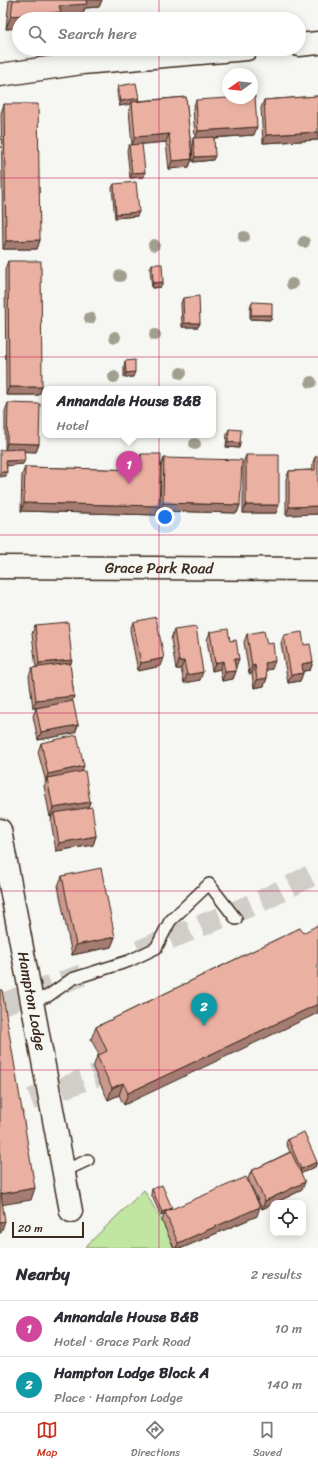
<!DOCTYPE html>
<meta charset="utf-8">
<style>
body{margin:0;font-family:Sriracha,sans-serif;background:#f7f7f7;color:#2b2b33}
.controls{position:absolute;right:12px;bottom:12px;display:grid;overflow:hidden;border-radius:8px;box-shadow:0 2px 10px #0003}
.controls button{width:36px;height:36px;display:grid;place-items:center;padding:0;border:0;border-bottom:1px solid #e1e1e2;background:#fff;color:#2b2b33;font:20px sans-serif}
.compass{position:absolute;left:222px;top:68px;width:36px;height:36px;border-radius:50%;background:#fff;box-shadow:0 2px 10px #0003;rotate:255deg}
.scale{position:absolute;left:12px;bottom:10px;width:72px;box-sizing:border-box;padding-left:4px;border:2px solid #3b2a1e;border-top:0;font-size:11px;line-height:14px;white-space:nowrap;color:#3b2a1e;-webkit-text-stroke:3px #f6f6f2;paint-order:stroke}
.you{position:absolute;left:165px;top:517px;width:14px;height:14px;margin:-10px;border:3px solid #fff;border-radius:50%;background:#1a73e8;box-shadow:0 0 0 6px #1a73e833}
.badge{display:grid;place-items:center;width:26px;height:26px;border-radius:50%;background:#c8321e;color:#fff;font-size:13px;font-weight:700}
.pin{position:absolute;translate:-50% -33px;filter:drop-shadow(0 1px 2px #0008)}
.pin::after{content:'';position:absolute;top:21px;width:14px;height:12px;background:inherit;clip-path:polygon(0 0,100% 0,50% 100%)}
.popup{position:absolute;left:42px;top:386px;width:174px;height:52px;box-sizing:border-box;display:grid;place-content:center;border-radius:8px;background:#fff;filter:drop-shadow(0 1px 3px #0005);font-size:13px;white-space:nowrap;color:#7c7c81}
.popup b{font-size:15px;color:#2b2b33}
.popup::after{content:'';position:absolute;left:50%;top:100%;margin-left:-8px;border:8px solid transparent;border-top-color:#fff}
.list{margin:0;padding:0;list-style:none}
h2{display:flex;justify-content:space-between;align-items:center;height:52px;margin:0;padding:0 16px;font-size:17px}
h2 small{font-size:13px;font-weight:400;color:#7c7c81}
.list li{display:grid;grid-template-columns:26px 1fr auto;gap:12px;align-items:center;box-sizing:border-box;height:56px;padding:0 16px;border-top:1px solid #e1e1e2}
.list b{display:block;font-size:15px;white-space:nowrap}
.list p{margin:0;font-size:13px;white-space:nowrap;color:#7c7c81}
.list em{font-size:13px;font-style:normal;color:#7c7c81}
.icon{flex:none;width:22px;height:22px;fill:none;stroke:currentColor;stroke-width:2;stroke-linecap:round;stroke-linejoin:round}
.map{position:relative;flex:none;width:318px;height:1248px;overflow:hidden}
.search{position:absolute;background:#fff;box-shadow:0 2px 10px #0003;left:12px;right:12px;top:12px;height:44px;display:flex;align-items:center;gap:10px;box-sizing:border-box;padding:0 14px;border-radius:22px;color:#7c7c81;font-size:15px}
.sheet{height:164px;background:#fff}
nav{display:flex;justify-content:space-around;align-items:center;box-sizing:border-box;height:56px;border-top:1px solid #e1e1e2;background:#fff;font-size:11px;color:#7c7c81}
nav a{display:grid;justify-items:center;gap:2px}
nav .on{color:#c8321e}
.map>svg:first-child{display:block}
.green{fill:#c1e6a1;stroke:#7e8860}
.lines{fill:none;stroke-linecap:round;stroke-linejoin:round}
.highway-tunnel{stroke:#d1cdc8;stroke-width:22;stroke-dasharray:22 11;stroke-linecap:butt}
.lane-casing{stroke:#3b2a1e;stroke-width:14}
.street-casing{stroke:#3b2a1e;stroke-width:25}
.secondary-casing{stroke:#3b2a1e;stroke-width:25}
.lane{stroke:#f6f6f2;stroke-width:11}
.street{stroke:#f6f6f2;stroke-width:22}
.secondary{stroke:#f6f6f2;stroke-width:22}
.tree{fill:#a1a090}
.wall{fill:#c9988c;stroke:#3b2a1e}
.shaded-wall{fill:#a47c72;stroke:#3b2a1e}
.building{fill:#eab1a3;stroke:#3b2a1e}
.grid{fill:none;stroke:#c2185b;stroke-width:1;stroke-opacity:0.55}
.labels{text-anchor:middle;stroke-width:3.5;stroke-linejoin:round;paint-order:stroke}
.street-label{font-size:15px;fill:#3b2a1e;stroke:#f6f6f2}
</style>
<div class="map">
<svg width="318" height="1248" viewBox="0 0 318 1248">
<rect width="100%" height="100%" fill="#f6f6f2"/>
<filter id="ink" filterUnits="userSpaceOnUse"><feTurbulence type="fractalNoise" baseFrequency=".025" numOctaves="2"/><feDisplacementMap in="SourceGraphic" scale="8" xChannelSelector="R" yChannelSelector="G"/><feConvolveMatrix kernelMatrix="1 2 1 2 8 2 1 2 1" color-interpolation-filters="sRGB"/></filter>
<g filter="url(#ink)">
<!-- green -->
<path class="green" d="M144,1190L162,1221L174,1248H84Z"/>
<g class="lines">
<!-- highway-tunnel -->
<path class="highway-tunnel" d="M139,951L259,902L318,872
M0,1005L82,975
M0,1111L125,1065"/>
<!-- lane casing -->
<g class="lane-casing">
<path id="lane" d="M31,1001L48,996L72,979L129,961L156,948L170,921L209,884L236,919
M62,1172L88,1160"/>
</g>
<!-- street casing -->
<g class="street-casing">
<g id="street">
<path d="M299,45L318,43"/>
<path d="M0,75L82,63L247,49"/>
<path id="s1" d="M0,830L71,1211"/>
</g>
</g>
<!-- secondary casing -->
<g class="secondary-casing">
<g id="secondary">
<path id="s2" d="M0,567L318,569"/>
</g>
</g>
<!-- lane -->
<use href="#lane" class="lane"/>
<!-- street -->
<use href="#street" class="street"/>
<!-- secondary -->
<use href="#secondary" class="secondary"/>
</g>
<!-- trees -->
<g class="tree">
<circle cx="244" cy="237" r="6"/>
<circle cx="304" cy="242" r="6"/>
<circle cx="154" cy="245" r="6"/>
<circle cx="120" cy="276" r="6"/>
<circle cx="292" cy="284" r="6"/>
<circle cx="90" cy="318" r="6"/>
<circle cx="155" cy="335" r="6"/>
<circle cx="115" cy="337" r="6"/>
<circle cx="181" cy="373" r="6"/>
<circle cx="114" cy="377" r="6"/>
<circle cx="311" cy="382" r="6"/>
<circle cx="195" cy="444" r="6"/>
</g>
<!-- wall -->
<path class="wall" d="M9,0H102L99,7L85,8L82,16L58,18V19H19V28L6,29Z
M118,86L139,98L138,101L186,97L192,159L189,167L169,169L166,142L132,145L129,110L131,104L119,106L117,91Z
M318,96V140L263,143L261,108L264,100Z
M196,100L254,135L214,138L213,160L193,162L192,143L193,138H195L193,108Z
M4,104L40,240L37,249H3L1,113Z
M129,145L144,177L130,178L127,150Z
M114,184L137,216L115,218L112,188Z
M8,261L42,387L39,395H6L5,269Z
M152,264L161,287L152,288L150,269Z
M183,298L200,323L198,327H182L181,303Z
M252,302L272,315L271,320L250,319V307Z
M125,361L133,377H124V366Z
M8,403L39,444L36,452L24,451L23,464L7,465L6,476L5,450V411Z
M229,429L240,443L239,448L226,447L227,434Z
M141,454L156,515L21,511L22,475L25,467L138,470V462Z
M246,455L276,513H243V463Z
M315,457L318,514L286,515V479L289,471L312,470V465Z
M164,458L240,505L237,513L160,511L161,466Z
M133,622L161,666L138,671L130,630Z
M35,625L72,660L70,666L74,696L72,701L78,725L75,733L38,740L33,716L36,708H33L29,676L32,668H36L32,634Z
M174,630L200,680L184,683L181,669H176L171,639Z
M210,632L236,667V671L233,679L222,681L220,669L212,671L207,640Z
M247,634L267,644L272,669L266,670L267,678L264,686L254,688L252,674H249L244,642Z
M284,635L304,645L313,662L310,670L303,671V673L300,681L288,683L281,643Z
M41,743L82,772L90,802L88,807L96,836L93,845L56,851L51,821L52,816L50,817L44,786L46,782L38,752Z
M62,876L115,937L111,947L72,955L58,886Z
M300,928L124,1105L119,1095L108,1100L93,1068L97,1056L99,1055L91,1039L96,1027Z
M288,1139L317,1162L315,1167L301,1173L302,1190L262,1209L248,1179L251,1171L290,1152L286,1143Z
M152,1189L171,1210L257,1216L182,1248H174L162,1221L164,1215L161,1216L151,1194Z"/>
<!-- shaded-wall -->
<path class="shaded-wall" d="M84,0H102L99,7L85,8L82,16L58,18V19H19V28L6,29L11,16Z
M139,98L137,103L132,102L131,104L119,106L121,101Z
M257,127L254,135L195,139L198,131Z
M318,132V140L263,143L266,135Z
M169,134L166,142L132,145L135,137Z
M215,156L213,160L193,162L195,157Z
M192,159L189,167L169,169L172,161Z
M145,172L144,177L130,178L132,173Z
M139,212L137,216L115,218L116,214Z
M40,240L37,249H3L6,241Z
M163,282L161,287L152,288L153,283Z
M251,315H272L271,320L250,319Z
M184,323H200L198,327H182Z
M135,372L133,377H124L126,373Z
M9,387H42L39,395H6Z
M228,442L240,443L239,448L226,447Z
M7,443L39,444L36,452L5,451Z
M25,460L23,464L5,466L6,461Z
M0,472H7L6,476L0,477Z
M24,503L159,506L156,515L21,511Z
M163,503L240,505L237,513L160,511Z
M246,505H279L276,513H243Z
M318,506V514L286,515L289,507Z
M164,658L161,666L138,671L141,663Z
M234,659H239L236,667L231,668Z
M72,660L69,668L36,671L39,663Z
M179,661H184L181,669H176Z
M223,661L220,669L212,671L215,663Z
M275,661L272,669L262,671L265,663Z
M313,662L310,670L299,672L302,664Z
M255,665L252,674H249L252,666Z
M236,671L233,679L222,681L225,672Z
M203,672L200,680L184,683L187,675Z
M303,673L300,681L288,683L291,675Z
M267,678L264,686L254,688L257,680Z
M74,696L71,704L33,708L36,700Z
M78,725L75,733L38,740L41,732Z
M84,766L81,774L47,778L45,782L48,774Z
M90,802L87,810L54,813L52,816L50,817L53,808Z
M96,836L93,845L56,851L59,843Z
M115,937L111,947L72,955L76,945Z
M318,1004V1013L124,1105L128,1093Z
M123,1083L119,1095L108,1100L112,1088Z
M317,1162L315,1167L300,1174L301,1169Z
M305,1182L302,1190L275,1203H273V1204L262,1209L265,1201Z
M35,1188L31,1200L0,1205L1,1194Z
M260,1207L257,1216L182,1248H176L178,1243Z
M172,1208L170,1212H165L164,1215L161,1216L162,1212Z
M5,1221L1,1233H0V1222Z"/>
<!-- building -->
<path class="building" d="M13,0H86L87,4L59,6L61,12L11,16Z
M136,83L139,98L121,101L118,86Z
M252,96H255L257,127L198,131L196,100L228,98H252Z
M318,96V132L266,135L264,100Z
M186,97L192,159L172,161L169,134L135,137L132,102Z
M4,104H38L40,240L6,241Z
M214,137L215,156L195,157L193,138Z
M142,144L145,172L132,173L129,145Z
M136,182L139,212L116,214L114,184Z
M8,261H41L42,387H9Z
M152,264H162L163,282L153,283Z
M199,296L200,323H184L183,298Z
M252,302L272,303V315H251Z
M135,360V372L126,373L125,361Z
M8,403L40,404L39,444L7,443Z
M229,429L241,430L240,443L228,442Z
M24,449L25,460L6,461L7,472H0V450Z
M141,454H161L159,506L24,503L25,467L141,470Z
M246,455H279V505H246Z
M318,456V506L289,507V471L315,470V457Z
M164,458L242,460L240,505L163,503Z
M156,617L164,658L141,663L133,622Z
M68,622L72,660L39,663L35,625Z
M196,627L203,672L187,675L184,661H179L174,630Z
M228,629L230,641L236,640L239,659H234L236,671L225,672L223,661L215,663L210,632Z
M264,631L267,644L273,643L275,661L265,663L267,678L257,680L255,665L252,666L247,634Z
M302,632L304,645L310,644L313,662L302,664L303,673L291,675L284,635Z
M70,663L74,696L36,700L32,668Z
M73,701L78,725L41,732L36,708Z
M77,735L84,766L48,774L41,743Z
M85,771L90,802L53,808L47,778Z
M92,807L96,836L59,843L54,813Z
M101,868L115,937L76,945L62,876Z
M316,926H318V1004L128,1093L123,1083L112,1088L97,1056L107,1051L96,1027L300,928L303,933Z
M0,990H2L35,1188L1,1194L5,1221L0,1222Z
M304,1132L317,1162L301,1169L288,1139Z
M291,1152L305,1182L265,1201L251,1171Z
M246,1177L260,1207L178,1243L165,1212Z
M162,1185L172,1208L162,1212L152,1189Z"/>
</g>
<!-- grid -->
<path class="grid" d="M159,0V19M159,49V1248M0,178H318M0,357H318M0,535H318M0,713H318M0,891H318M0,1070H318"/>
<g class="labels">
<!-- street labels -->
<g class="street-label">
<text dy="5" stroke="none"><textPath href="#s2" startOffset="159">Grace Park Road</textPath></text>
<text dy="5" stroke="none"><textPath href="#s1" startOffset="174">Hampton Lodge</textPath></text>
</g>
</g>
</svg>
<div class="controls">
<button><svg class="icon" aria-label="locate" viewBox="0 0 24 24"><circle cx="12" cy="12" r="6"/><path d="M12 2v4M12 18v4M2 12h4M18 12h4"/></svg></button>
</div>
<svg class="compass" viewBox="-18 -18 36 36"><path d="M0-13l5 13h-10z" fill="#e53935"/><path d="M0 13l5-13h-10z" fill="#7c7c81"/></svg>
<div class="scale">20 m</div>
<div class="you"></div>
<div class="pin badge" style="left:129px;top:484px;background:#d1479c">1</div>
<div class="popup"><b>Annandale House B&amp;B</b>Hotel</div>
<div class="pin badge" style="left:204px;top:1026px;background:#0f9aa8">2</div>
<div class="search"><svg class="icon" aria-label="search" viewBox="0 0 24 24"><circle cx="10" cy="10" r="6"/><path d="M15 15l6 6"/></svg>Search here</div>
</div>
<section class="sheet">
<h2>Nearby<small>2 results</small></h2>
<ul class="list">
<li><span class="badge" style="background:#d1479c">1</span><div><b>Annandale House B&amp;B</b><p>Hotel · Grace Park Road</p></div><em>10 m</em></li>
<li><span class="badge" style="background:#0f9aa8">2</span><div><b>Hampton Lodge Block A</b><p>Place · Hampton Lodge</p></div><em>140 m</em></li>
</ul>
</section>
<nav>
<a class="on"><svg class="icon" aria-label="map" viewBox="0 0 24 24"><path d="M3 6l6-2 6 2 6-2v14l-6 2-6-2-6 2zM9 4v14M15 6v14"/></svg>Map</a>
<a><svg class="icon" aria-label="directions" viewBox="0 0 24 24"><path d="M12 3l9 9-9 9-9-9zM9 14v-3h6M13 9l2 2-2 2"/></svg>Directions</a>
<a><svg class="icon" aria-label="saved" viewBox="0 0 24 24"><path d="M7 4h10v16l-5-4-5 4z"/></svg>Saved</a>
</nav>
